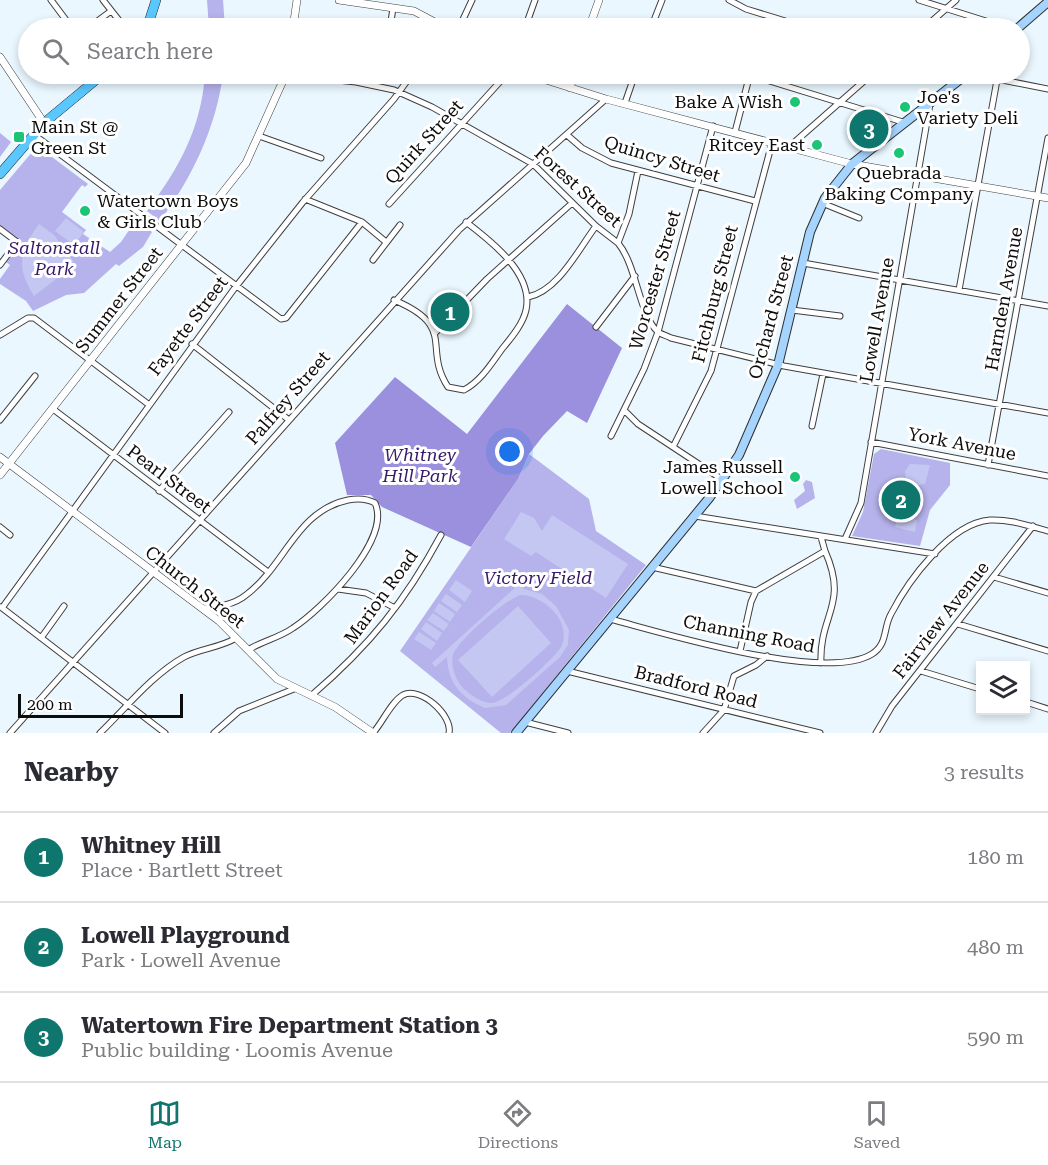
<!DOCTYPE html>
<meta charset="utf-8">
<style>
body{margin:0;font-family:"Roboto Serif",serif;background:#f7f7f7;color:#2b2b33}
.controls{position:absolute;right:18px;bottom:18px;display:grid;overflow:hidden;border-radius:0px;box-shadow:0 3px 9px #0003}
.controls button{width:54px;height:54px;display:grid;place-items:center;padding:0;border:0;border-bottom:2px solid #e1e1e2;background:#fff;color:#2b2b33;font:30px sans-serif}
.scale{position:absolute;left:18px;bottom:15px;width:165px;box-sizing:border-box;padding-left:6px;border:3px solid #0c0c0c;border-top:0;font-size:16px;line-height:21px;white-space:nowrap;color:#0c0c0c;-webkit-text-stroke:4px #fff;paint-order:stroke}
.you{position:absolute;left:510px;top:452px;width:21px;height:21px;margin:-15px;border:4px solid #fff;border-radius:50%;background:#1a73e8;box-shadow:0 0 0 9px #1a73e833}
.badge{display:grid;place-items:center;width:39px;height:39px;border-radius:50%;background:#0f766e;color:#fff;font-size:20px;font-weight:700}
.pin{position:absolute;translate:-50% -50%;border:3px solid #fff;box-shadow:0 2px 6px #0006}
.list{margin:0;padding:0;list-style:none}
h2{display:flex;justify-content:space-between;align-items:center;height:78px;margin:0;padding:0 24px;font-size:26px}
h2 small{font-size:20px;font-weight:400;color:#7c7c81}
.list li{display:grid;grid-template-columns:39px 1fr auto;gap:18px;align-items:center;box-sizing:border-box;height:90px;padding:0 24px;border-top:2px solid #e1e1e2}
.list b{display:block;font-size:22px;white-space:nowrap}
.list p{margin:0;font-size:20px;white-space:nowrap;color:#7c7c81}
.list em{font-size:20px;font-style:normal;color:#7c7c81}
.icon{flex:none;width:33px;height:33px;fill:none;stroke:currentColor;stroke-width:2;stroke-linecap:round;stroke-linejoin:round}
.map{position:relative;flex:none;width:1048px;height:733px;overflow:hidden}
.search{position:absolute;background:#fff;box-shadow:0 3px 9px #0003;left:18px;right:18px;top:18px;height:66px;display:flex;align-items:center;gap:15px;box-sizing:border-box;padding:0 21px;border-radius:33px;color:#7c7c81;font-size:22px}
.sheet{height:348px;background:#fff}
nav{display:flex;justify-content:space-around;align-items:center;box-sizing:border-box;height:84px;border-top:2px solid #e1e1e2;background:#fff;font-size:16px;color:#7c7c81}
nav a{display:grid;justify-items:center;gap:3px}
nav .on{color:#0f766e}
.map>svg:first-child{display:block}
.green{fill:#b6b2eb}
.forest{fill:#9b90dd}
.pitch{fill:#c4c7f2;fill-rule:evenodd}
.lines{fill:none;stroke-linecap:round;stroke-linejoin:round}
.minor-casing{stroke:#3f3f3f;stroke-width:7}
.tertiary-casing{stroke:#3f3f3f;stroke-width:8}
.secondary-casing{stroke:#2e2e2e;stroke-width:10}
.primary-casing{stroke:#1d1d1d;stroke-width:10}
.minor{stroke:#fff;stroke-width:5}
.tertiary{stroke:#fff;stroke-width:7}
.secondary{stroke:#a5d4ff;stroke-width:8}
.primary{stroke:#5ac7ff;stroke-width:9}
.poi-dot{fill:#1cc476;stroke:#fff;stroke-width:2}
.labels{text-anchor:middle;stroke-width:6;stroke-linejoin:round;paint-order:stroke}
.poi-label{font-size:18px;fill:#0c0c0c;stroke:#fff;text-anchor:start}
.street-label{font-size:18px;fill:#0c0c0c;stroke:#fff}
.park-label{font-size:18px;font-style:italic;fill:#361967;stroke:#fff}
</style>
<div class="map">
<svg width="1048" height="733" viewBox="0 0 1048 733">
<rect width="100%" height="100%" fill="#eaf7ff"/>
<!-- green -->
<path class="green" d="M207,0H223L225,28H209Z
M205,74H223C216,128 192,178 160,221L147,211C179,168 201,129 205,74Z
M0,133L11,142L0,157Z
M40,148L88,184L85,187L82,185L62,212L86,230L83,234L110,252L121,242L136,220L152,232L143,247L119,266L116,264L84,293L66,295L33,311L26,301L0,284V279L10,265L6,262L20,241L0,226V190L33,151Z
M881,449L950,463V485L930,510L920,546L852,536L863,512L874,454Z
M529,454L589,499L596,531L646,565L510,733H501L400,651L518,479Z
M806,480L812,482L815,498L797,509L794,500L805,491L803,484Z"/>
<!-- forest -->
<path class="forest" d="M567,304L622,348L587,423L567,411L543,436L529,454L518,479L471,547L382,507L371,495H347L335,443L395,377L467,434Z"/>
<!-- pitch -->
<path class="pitch" d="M66,218L84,232L74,245L55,231Z
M39,224L54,235L73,261V266L34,296C15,266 20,250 39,224Z
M910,464L930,465L925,484L914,486L906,481L905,471Z
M521,512L534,518L542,531L552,515L628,564L606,598L536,552L531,556L504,539Z
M898,515L917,520L915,532L895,527Z
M456,580L472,591L465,602L449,590Z
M519,584L524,589L542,594L556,606L569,630L568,645L560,657L506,705L485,708C461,698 448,683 447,657L435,667L432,663ZM521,595C544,596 571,620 562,645C557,657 505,703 492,703C482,703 472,696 464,689C456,681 450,666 453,655C457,641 507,598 521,595Z
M446,594L462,605L457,612L441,601Z
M439,603L455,614L450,622L434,611Z
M518,606L551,643L492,697L458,660Z
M433,613L449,624L444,631L427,620Z
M426,622L442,633L437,641L421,629Z
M419,632L436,643L431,650L414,639Z"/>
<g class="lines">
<!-- minor casing -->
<g class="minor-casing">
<path id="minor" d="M51,0L72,28
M103,0L125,28
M729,0L746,9L808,28
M919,0L1008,28
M88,28L111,11
M390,28L393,8
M459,28L472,0
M525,28L535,0
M651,28L662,0
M763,28L767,16
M924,28L956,0
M281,74L356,82L394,90L432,107L533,164L596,226L618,243
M747,74L906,123
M972,74L1048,89
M625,103L635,74
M735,132L750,74
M33,134L281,319L286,318L362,222
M567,135L582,148L611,163L755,201
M259,136L321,158
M789,147L872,74
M638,171L629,214L618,243C637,266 639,315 658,332C661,334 667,336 671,338L784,366L1048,413
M305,199L362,222L386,242
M822,203L859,218
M389,204L507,74
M0,229L17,242L0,265
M373,260L400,225
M803,263L1048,306
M959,290L997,80
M528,297C558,291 578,250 596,226
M394,300C458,327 422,347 448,387L464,390C481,381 491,364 502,349C511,338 523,324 526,310C534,274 491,241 466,222
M792,310L840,316
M596,327L635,276
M435,333L487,279L571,204
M0,335L28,318H34L148,404
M192,344L289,420
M53,409L268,572
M625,411L638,424L723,480
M0,420L35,376
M812,426L823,374
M611,436L644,369L658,332L713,126
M871,442L1048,476
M673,447L711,371L772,143
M988,465L1048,138
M159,491L229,412
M695,516L935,554
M0,527L10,535
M845,539L861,503L930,104
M652,567L756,591L825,551L821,537
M994,577L1048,593
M338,589L366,593L395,608
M1,607L165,733
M2,608L234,289L303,202L394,99L412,74
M202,608C217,607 234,605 246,595C285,566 296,511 348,500C358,498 366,498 375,503C392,540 321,610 293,628C279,638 262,641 248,650
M610,619C664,633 825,683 872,654C888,644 883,628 891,614C908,581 950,523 990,520C1010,519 1029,526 1048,531
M958,624L1048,651
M41,638L64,606
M740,651L751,602L756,591
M821,663C819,614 849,605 825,551
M567,671L820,733
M921,671L980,689
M312,695C369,646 405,602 441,535
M1026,702L1048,709
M525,722L568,733
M10,733L459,230L606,99
M100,733C126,708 152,675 184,657C201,648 220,648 236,638
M214,733L239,711L294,689
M373,733C382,723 392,701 403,695C421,686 453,716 449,733
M703,733L724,710L734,676L756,665L767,656
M876,733L892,706L1033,526"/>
</g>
<!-- tertiary casing -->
<g class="tertiary-casing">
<path id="tertiary" d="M339,0L414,11L446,28
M293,28L297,0
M589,28L599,0
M0,57L44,123
M527,74L606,99L852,164L1048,198
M570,88L574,74
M0,457L219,621L277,679L335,707L373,733
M0,475L246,163L286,74"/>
</g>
<!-- secondary casing -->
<g class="secondary-casing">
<path id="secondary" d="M1018,28L1048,2
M516,733L710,497L739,455L778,365L810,232L825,198L852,164L967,74"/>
</g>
<!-- primary casing -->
<g class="primary-casing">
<path id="primary" d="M147,28L156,0
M0,174L44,123L103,74"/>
</g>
<!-- minor -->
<use href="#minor" class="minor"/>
<!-- tertiary -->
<use href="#tertiary" class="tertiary"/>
<!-- secondary -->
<use href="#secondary" class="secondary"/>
<!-- primary -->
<use href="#primary" class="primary"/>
</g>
<!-- markers -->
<g class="poi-dot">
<circle cx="795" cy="102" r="6"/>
<circle cx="905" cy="107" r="6"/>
<rect x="13" y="131" width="12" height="12" rx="3"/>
<circle cx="817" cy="145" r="6"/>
<circle cx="899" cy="153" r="6"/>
<circle cx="85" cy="211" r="6"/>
<circle cx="795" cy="477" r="6"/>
</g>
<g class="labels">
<!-- poi labels -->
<g class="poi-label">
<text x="917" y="103">Joe's<tspan x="917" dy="21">Variety Deli</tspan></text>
<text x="783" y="108" text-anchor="end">Bake A Wish</text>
<text x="31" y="133">Main St @<tspan x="31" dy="21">Green St</tspan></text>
<text x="805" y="151" text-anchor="end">Ritcey East</text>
<text x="899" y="179" text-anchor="middle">Quebrada<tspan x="899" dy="21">Baking Company</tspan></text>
<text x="97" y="207">Watertown Boys<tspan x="97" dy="21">&amp; Girls Club</tspan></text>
<text x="783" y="473" text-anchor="end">James Russell<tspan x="783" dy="21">Lowell School</tspan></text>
</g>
<!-- street labels -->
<g class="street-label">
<text transform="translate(424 142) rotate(-48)" y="6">Quirk Street</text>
<text transform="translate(662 159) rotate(17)" y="6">Quincy Street</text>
<text transform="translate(578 187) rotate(42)" y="6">Forest Street</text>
<text transform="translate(655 280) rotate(-74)" y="6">Worcester Street</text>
<text transform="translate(715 294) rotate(-76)" y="6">Fitchburg Street</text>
<text transform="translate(1004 299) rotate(-80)" y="6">Harnden Avenue</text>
<text transform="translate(119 300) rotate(-52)" y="6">Summer Street</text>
<text transform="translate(771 317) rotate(-75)" y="6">Orchard Street</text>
<text transform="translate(877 320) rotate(-80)" y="6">Lowell Avenue</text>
<text transform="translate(188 326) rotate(-53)" y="6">Fayette Street</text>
<text transform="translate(288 398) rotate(-49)" y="6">Palfrey Street</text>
<text transform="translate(962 444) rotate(11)" y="6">York Avenue</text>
<text transform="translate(169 479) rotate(37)" y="6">Pearl Street</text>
<text transform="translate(195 587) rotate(38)" y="6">Church Street</text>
<text transform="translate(381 597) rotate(-54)" y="6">Marion Road</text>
<text transform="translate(941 620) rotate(-52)" y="6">Fairview Avenue</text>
<text transform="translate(749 634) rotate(11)" y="6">Channing Road</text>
<text transform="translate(696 687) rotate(14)" y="6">Bradford Road</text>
</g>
<!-- park labels -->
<g class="park-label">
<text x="54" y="254">Saltonstall<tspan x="54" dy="21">Park</tspan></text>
<text x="420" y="461">Whitney<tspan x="420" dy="21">Hill Park</tspan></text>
<text x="538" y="584">Victory Field</text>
</g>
</g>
</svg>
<div class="controls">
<button><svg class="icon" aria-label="layers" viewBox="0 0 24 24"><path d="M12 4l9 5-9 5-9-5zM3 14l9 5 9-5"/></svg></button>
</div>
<div class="scale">200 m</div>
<div class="you"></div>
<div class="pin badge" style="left:450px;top:312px">1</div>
<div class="pin badge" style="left:901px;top:500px">2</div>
<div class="pin badge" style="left:869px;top:129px">3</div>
<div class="search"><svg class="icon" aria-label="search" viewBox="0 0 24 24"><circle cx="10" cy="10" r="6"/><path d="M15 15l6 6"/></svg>Search here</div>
</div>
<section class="sheet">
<h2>Nearby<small>3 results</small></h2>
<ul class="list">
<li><span class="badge">1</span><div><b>Whitney Hill</b><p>Place · Bartlett Street</p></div><em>180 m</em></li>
<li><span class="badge">2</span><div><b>Lowell Playground</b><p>Park · Lowell Avenue</p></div><em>480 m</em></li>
<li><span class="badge">3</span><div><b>Watertown Fire Department Station 3</b><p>Public building · Loomis Avenue</p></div><em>590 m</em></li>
</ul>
</section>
<nav>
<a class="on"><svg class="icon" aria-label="map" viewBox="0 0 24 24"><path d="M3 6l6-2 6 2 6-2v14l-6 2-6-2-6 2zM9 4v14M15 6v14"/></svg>Map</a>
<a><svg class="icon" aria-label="directions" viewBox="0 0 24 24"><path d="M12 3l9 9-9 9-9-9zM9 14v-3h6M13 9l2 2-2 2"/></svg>Directions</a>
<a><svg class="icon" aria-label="saved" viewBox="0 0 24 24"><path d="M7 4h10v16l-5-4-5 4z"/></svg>Saved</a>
</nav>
